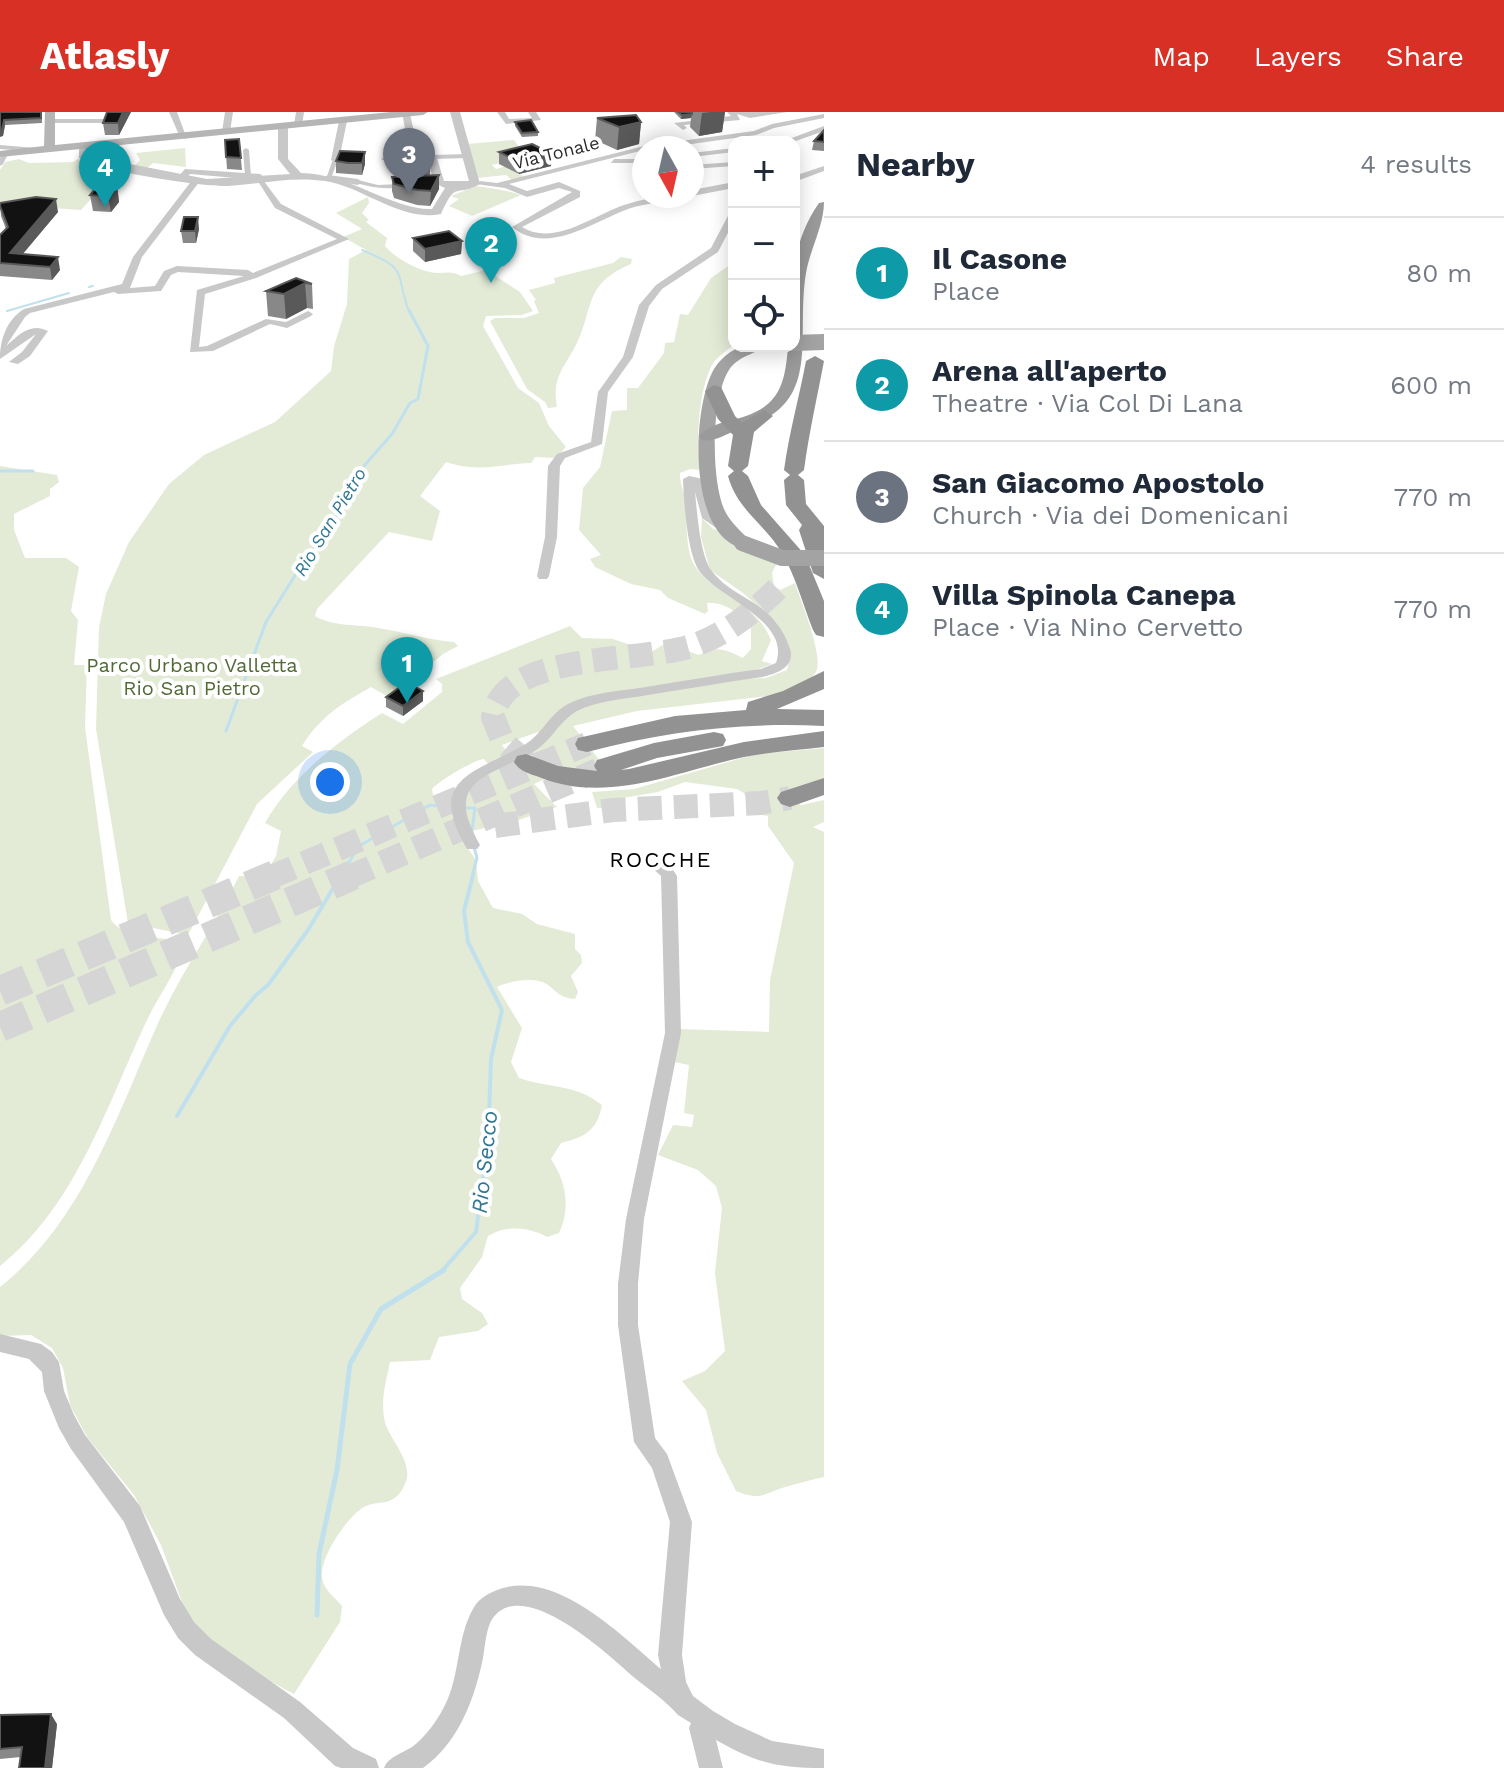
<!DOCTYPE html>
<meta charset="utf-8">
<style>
body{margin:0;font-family:"Work Sans",sans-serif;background:#f2f2f3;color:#1f2937}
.controls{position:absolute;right:24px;top:24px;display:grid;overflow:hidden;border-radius:16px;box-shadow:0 4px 20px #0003}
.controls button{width:72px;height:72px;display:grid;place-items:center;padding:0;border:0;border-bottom:2px solid #e0e1e3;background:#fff;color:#1f2937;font:40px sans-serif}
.compass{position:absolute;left:632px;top:24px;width:72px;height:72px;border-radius:50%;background:#fff;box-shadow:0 4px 20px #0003;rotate:172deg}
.you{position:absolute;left:330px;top:670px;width:28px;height:28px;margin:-20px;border:6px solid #fff;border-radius:50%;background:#1a73e8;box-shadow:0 0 0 12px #1a73e833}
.badge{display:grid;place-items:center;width:52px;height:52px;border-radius:50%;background:#d93025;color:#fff;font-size:26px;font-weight:700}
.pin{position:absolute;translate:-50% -66px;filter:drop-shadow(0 2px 4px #0008)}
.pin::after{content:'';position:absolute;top:42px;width:28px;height:24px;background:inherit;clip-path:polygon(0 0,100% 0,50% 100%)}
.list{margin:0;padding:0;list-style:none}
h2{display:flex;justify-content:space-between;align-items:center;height:104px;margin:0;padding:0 32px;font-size:34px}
h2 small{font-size:26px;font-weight:400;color:#747a83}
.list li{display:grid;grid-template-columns:52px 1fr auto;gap:24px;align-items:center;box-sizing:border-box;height:112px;padding:0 32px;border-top:2px solid #e0e1e3}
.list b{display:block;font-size:30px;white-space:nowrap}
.list p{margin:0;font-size:26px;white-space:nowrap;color:#747a83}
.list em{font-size:26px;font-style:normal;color:#747a83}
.icon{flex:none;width:44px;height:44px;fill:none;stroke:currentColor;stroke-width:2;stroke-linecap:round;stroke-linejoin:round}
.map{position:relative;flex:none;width:824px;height:1656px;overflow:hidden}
header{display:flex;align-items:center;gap:48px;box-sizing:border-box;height:112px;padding:0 40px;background:#d93025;color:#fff}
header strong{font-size:38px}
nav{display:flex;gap:44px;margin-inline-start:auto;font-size:28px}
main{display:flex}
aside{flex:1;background:#fff}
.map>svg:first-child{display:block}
.green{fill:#e3ebd7}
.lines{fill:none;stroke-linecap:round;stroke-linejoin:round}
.stream-far3{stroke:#c0e0ed;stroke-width:2}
.stream-far2{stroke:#c0e0ed;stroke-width:3}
.stream-far1{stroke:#c0e0ed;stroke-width:4}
.stream{stroke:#c0e0ed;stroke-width:5}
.motorway-tunnel-far1{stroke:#d5d5d5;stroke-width:24;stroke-dasharray:24 12;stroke-linecap:butt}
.motorway-tunnel{stroke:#d5d5d5;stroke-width:30;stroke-dasharray:30 15;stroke-linecap:butt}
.pedestrian{fill:#c8c8c8;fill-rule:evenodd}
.minor{fill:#c8c8c8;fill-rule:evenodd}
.tertiary{fill:#c8c8c8;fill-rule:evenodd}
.secondary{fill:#b5b5b5;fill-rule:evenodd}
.primary{fill:#a3a3a3;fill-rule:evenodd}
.trunk{fill:#9a9a9a;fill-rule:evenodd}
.motorway{fill:#929292;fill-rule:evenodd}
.primary-bridge{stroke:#a3a3a3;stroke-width:16}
.wall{fill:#888}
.shaded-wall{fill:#595959}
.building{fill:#121212;stroke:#595959;stroke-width:2}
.labels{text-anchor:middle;stroke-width:8;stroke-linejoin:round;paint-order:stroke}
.far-street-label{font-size:18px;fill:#2b2b2b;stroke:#fff}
.far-water-label{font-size:18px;font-style:italic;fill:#337794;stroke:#fff}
.park-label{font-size:20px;fill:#536a36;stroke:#fff}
.neighbourhood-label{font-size:22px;letter-spacing:2px;fill:#000;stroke:#fff}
.water-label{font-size:22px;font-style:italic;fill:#337794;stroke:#fff}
</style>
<header>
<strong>Atlasly</strong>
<nav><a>Map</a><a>Layers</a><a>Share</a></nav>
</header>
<main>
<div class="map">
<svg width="824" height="1656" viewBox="0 0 824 1656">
<rect width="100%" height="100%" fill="#fff"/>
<!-- green -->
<path class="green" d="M514,28L526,45L492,53L496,57L506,54L526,66L512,68L506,63L477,66L467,32Z
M185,36L186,55L153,51L144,59L131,57L140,48L136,41Z
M19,47L29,51L73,50L78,47L126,59L106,86H92L81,98L38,95L0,100V58L5,50Z
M476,74C491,76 506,78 521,83L472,104L449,94L459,87L451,84Z
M368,85L369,91L362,101L369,108L366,110L387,126L385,134C394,145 415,157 430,160C442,163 450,157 461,164L486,158L520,180L533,199L522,203L486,204L483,214L518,276L539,291L549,314L566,335L556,346L535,345L531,351C500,352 479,361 446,350L420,384L440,399L432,429L389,420L317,497L315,504C333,515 358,512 378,516C404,520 428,528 454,530L458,534L443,542L390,586L371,575C341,592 321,604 302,634L313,640L257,692L188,823L128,811L96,617L99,515L106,482L129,430L169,372L204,343L275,310L331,259L334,234L347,192L349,147L366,138L343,125L362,117L336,101Z
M621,145L632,147L631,152C581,173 595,199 574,237C562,258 552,267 557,295L548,296L545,290L527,277L490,209L495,206H524L539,201L534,189L536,188L529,178L555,171L554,166L613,151Z
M734,150V233C726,239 715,246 711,255C699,278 695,333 701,358L690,357L680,361C679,372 685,380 686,391C687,410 685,438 695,454C712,482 755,488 771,528L762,549L772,552L729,568L766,566L787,558L790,544L777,511L743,481L710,458L701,425L702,406L713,417L722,419L778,449L772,461L774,474L780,478L795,471C801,490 824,544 816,560C809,571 797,576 786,582L637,599L573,614L608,659L563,655L529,641L543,628L538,620L502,633L508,642L551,664L534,672L557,695L510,711L471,719L461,688L487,663L489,653L484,647C474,648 440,668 432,677L433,683L451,700L458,722L476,748L478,769L493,796L522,802L537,812L575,822V837L581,843L582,851L571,864L578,880L575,887C561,886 558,881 548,873C536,864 509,869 497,875L522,916L511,950L519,966C551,977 574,971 602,993C597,1019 585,1025 561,1031L551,1047C566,1069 571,1096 559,1121L547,1125C529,1115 506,1113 488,1124L482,1145L460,1176L462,1187L482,1201L488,1212L478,1219L439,1225L430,1248L390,1250C386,1270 380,1289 385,1310C390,1329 415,1351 405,1372C393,1399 378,1385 361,1397C344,1409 316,1451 323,1470C326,1479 336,1487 342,1494L340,1510L294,1582L242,1554L212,1531L186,1501L161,1433L134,1383L87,1325L70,1293L63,1256L52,1236L31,1223L0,1224V1175C83,1109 117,1003 159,909C182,859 215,814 239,764H264L276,744L281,719L265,711C291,665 338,629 382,601L403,612L442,580V572L436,567L570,514L582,526L613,527L651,540L666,531L699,543C716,533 726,537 743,546L751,537V516C738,501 727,490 707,491L708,499L705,502L668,486L660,478L631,472L595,455L590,447L601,443L579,418L583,376L600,355L612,299L627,298V276H638L664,241L665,231L674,230L680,202L688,203L711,166Z
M0,354L57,363L59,370L50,377V384L14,402V418L25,446H66L79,455L71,499L78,508L74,553H87L85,615L111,808C126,829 162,823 185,831C179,857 159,883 147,908C107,993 76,1094 0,1154Z
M824,636V666L784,683L801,693L824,688V710L813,715L824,720V1365C811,1368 798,1371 785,1375C763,1382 761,1389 736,1379L717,1341L706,1298L682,1269L705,1259L725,1239L715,1161L722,1096L716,1074L698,1058L658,1043L673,1013L692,1015L694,1003L684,1001L689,953L674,950L677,917L769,920L770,868L794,751L768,714V704L751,701L744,681L737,677L685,670L658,680L617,687L604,696H597L592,680L634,677L756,642Z"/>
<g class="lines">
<!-- stream-far3 -->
<path class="stream-far3" d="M362,138C410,158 394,158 409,200
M89,175L93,174
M7,199L69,181"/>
<!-- stream-far2 -->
<path class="stream-far2" d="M0,359H33
M226,619L266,510L304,449L333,412L349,371L392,322L410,291L418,287L428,234L409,198
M463,696H475L472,719
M340,765L359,734L430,693L454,696
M472,765L477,746L474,735"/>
<!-- stream-far1 -->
<path class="stream-far1" d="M177,1004L230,914L256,883L268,873L308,818L341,763
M441,1160L476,1120L488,1031L491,947L502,898L468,830L464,799L473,763"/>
<!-- stream -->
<path class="stream" d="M317,1503L319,1442L337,1358L350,1252L381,1197L444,1158"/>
<!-- motorway-tunnel-far1 -->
<path class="motorway-tunnel-far1" d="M526,650L503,630L493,605C504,538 641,552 695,533C728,521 755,499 780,474
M495,714L613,698L761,691L790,686
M271,765L587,632
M349,765L598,658"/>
<!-- motorway-tunnel -->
<path class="motorway-tunnel" d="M0,879L275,763
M0,915L353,763"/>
<!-- pedestrian -->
<path class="pedestrian" d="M246,36L249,38L251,64L248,66L245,64L243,38Z
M5,40L8,42L3,52L0,54V46Z
M333,47L338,48L331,66L326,67Z
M358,68L378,73L399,72L402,74C387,79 372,75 356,71V69Z"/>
<!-- minor -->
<path class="minor" d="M169,0H177L187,27L180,25Z
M225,0H233L230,20L226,22L222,20Z
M296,0H304L302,13L298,15L294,13Z
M497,0H505L509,7L532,6L528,0H536L541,8L506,12Z
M727,0H787L750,6L737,2L740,8L684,13L687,16L683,18L674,11L731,4Z
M824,2V6L774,16L756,23L663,36H644V38L509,72L527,79L559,70L580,79V85L522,115C554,135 594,103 624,93C642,87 661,84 680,84C666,91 647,91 631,96C595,108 548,145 512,115L572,80L559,76L527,85L505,76L476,72L480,69L497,71L644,34L754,19L772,12Z
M49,7H105L109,9L105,11H46Z
M343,7L347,9L339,48L335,50L331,48L339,9Z
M824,14V19L793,30H781Z
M0,33L36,36L40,38L36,40L0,37Z
M734,36V40L692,45V41Z
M470,42L467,46L432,47L428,45L432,43Z
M418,43L415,47L385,49L381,47L385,45Z
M794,46H798V50H794Z
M614,47H644V51H611Z
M734,50V54L692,57V53Z
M824,54V59L794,70V64Z
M185,57L260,62L264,65L260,68L190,62L184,68H178L177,66Z
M328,63L358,67L362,70L358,73L325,68L324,66Z
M193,67L200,69L142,145L130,176L155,174L164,159L177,154L248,158L253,161L337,127L275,96L259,71L263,68L281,92L349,127L256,166L205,182L199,235L207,234L266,207L286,210L308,199L313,202L311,204L287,216L270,212L213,239L190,240L197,178L244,164L178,160L171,163L161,179L118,182L114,180L30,201L25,205L6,234C19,223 30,210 48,219L30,244L18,252L9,250L22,240L36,222L0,247C0,230 5,209 24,197L122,172L133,145Z
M734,70V76L692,84V78Z
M734,97V109L718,140L662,177L649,194L633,245L608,280L602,332L565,346L560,354L557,425L549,464L547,467H539L537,464L545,425L548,354L557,342L591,330L598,280L623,245L639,193L656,173L711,136L730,100Z
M689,364L703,367L712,402L735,419L729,423L725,422L702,406L695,380C697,400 700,442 711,458C734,489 772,487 789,534C797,554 779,561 763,565C725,570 687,577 648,583C625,587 599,588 577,599C559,609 551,630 533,640C485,666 443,669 480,733L477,737H467C426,667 472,662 524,633C542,623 549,602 568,592C592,580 620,579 646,575C684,569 722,562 761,557L776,551C791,509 719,486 700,460C687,442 684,390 683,367Z
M660,751L670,753L677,764L681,921L644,1107L638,1172V1213L655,1326L667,1342L692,1410L682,1543L686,1570L693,1584L713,1599L735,1612L772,1629L824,1637V1656C777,1656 757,1651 716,1628L723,1656H699L689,1616L691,1611L678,1603C667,1590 650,1578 636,1567C612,1546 521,1459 491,1509C485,1521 485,1538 482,1551C473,1591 457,1632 423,1656H384C389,1643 406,1641 417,1631C429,1620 439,1606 446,1591C460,1562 457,1525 473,1497C479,1485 491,1480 503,1476C559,1460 621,1523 661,1557L658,1543L670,1410L652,1356L634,1330L618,1213V1172L626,1107L665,921L661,764L652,756Z
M0,1222L41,1232L52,1240L59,1250L64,1279L74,1303L85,1323L140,1394L180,1487L194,1510L211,1527L300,1590L353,1636L376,1647L379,1656H341L335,1654L284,1606L195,1543L178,1526L164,1503L124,1410L71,1337L59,1316L44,1279L42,1260L29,1247L0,1240Z"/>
<!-- tertiary -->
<path class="tertiary" d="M402,0L410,2L419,42L436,43L444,69H469L450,0H460L480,72C455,86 457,67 441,102C400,110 364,75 325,69C293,64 260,72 228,74C201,75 100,59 79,46V34L84,31L89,34V44L207,67L290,62L278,47V15L283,12L288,15V47L301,61C351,62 392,98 432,97L445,76L434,71L428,48L410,45Z"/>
<!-- secondary -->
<path class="secondary" d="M45,0H55V33L391,0H428L423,3L0,45V39L44,34Z"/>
<!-- primary -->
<path class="primary" d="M742,234H765C754,243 738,244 729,258C711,286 711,367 724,397C730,411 742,419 751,431L742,436C687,423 692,295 714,257C721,246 730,239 742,234Z"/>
<!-- trunk -->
<path class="trunk" d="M824,90C824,114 810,137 806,161C795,227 824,293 742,316C729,320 715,331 702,328L699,324C708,314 720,311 733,308C777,297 785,277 788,234H794C794,179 786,139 819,91Z"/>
<!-- motorway -->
<path class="motorway" d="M815,244L824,249C817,286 809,321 804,358L798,363L804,368L806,392L824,414V467L813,461L799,418L802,413L786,393L784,368L790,363L784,358C789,321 799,286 806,249Z
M714,273L721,275L735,304L742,311L764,298L773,304L754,320L748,354L742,359L748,364L761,393L805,443L824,489V525L816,523L813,518C803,493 796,465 782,441C765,412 737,398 728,364L734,359L728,354L733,323L718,307L705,279Z
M824,559V577L777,597L824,598V614C742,610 666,619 587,640L578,638L575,632L578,626L675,604L746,598L748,590L783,579Z
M824,619V635C797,638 771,640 744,645C678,659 607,693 539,665C530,662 519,659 514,650L517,644L526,642L558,654L597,659L594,654L597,648L654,631L714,620L723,622L726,628L723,634L657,646L621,658L629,657L744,630Z
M824,666V683L790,695L781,692L777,686L781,680Z"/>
<!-- primary-bridge -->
<path class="primary-bridge" d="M794,231L824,230
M742,431L782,446H824"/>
</g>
<!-- wall -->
<path class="wall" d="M0,0H42V11L5,13L3,24Z
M107,0H131L119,23H105L103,11Z
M674,0H725L722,20L699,24L690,15L691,6L681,7Z
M597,6L641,10L639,32L617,38L595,28Z
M515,10L538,20V24L522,25L515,14Z
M824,18V39L812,38L814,29Z
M239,27L242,58L227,57L225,28Z
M340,39L365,52L362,63L336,61V49Z
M499,40L552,42L551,54L519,62L499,52Z
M402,41L430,52V63H439V77L430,94L417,93L394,86L392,79V65L409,64L402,55Z
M117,73L119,90L111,100L93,99L90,83Z
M0,91L58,100L23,142L60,158L52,168L0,164V123L6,117L1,104Z
M199,117L196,131H183L181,119Z
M413,126L462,129L461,142L425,150L413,139Z
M296,166L312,172L313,197L307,196L286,207L268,204L266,179Z
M386,585L423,589L403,604L386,595Z
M0,1603L57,1612L52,1656H19L21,1645L0,1647Z"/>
<!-- shaded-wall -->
<path class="shaded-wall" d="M123,0H131L119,23L118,11Z
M711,0H725L722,20L699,24L702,1Z
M692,2L691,6L681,7L682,3Z
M4,8L5,13L3,24L0,25V19Z
M641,10L639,32L617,38L619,15Z
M365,40V52L362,63V51Z
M552,42L551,54L519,62L520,50Z
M439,63V77L430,94L431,79Z
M117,73L119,90L111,100L108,84Z
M56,87L58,100L14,152L10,141Z
M198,105L199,117L196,131L195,119Z
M462,129L461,142L425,150V137Z
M58,145L60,158L52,168L50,155Z
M305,171L307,196L286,207L284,182Z
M423,579V589L403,604V594Z
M51,1602L57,1612L52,1656H45Z"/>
<!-- building -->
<path class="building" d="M0,0H41V6L4,8L2,18L0,19Z
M107,0H123L118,11H103Z
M678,0H692V2L682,3Z
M636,3L641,10L619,15L597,6Z
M531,8L538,20L522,21L515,10Z
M824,18V30L814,29Z
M239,27L241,46L226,45L225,28Z
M532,32L552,42L520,50L499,40Z
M340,39L365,40L362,51H348L336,49Z
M426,39L430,52L412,53L402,41Z
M439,63L431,79L417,78L394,72L392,65Z
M99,72L117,73L108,84L90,83Z
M36,85L56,87L10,141L58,145L50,155L0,151V123L8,115L0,94V91Z
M184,105H198L195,119H181Z
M449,119L462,129L425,137L413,126Z
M296,166L312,172L305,171L284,182L266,179Z
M407,570L423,579L403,594L386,585Z
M51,1602L45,1656H19L22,1635L0,1637V1603Z"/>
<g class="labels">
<!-- far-street labels -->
<g class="far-street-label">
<text transform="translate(556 41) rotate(-14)" y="6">Via Tonale</text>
</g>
<!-- far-water labels -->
<g class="far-water-label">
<text transform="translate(330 410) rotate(-59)" y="6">Rio San Pietro</text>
</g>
<!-- park labels -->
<g class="park-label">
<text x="192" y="560">Parco Urbano Valletta<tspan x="192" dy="23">Rio San Pietro</tspan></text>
</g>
<!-- neighbourhood labels -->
<g class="neighbourhood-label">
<text x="661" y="755">ROCCHE</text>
</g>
<!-- water labels -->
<g class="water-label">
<text transform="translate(484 1050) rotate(-84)" y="8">Rio Secco</text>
</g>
</g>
</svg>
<div class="controls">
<button>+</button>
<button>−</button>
<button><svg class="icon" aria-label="locate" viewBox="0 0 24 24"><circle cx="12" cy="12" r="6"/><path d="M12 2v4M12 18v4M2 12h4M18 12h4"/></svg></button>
</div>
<svg class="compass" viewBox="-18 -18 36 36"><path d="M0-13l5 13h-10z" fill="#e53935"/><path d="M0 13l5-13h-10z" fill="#747a83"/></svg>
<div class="you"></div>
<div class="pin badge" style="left:407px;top:591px;background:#0f9aa8">1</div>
<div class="pin badge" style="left:491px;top:171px;background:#0f9aa8">2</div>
<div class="pin badge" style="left:409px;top:82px;background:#6b7280">3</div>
<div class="pin badge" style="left:105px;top:95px;background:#0f9aa8">4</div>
</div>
<aside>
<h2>Nearby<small>4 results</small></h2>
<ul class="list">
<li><span class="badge" style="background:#0f9aa8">1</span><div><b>Il Casone</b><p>Place</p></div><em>80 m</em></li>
<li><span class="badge" style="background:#0f9aa8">2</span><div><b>Arena all'aperto</b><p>Theatre · Via Col Di Lana</p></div><em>600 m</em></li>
<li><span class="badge" style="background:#6b7280">3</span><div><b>San Giacomo Apostolo</b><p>Church · Via dei Domenicani</p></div><em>770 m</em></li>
<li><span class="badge" style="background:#0f9aa8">4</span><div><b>Villa Spinola Canepa</b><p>Place · Via Nino Cervetto</p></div><em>770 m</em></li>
</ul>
</aside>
</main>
